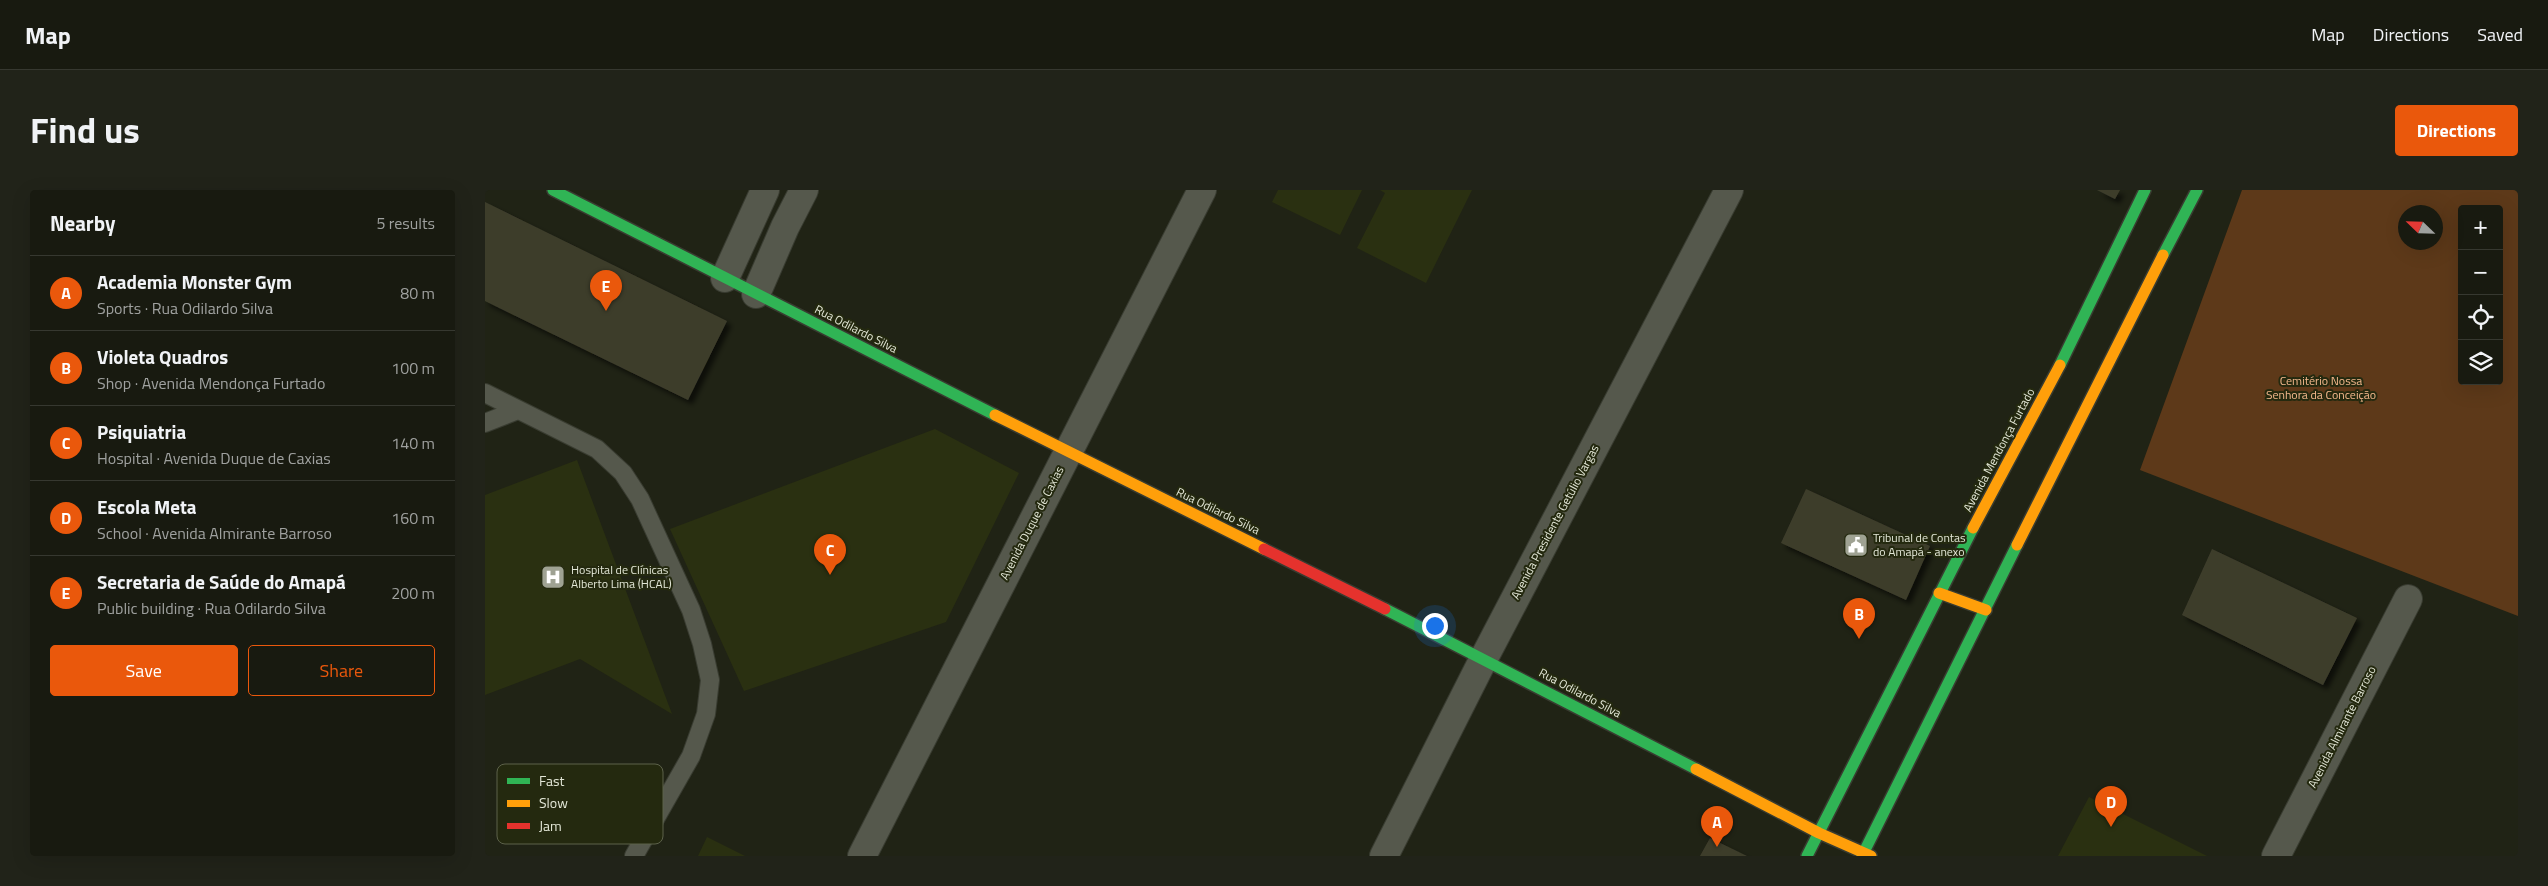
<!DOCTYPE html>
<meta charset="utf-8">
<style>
body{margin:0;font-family:"Titillium Web",sans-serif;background:#212319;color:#f1f3f6}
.controls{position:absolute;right:15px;top:15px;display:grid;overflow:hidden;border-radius:5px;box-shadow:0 5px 20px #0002}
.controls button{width:45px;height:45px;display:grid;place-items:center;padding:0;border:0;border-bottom:1px solid #363830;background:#181a10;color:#f1f3f6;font:25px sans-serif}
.compass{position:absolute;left:1913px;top:15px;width:45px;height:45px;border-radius:50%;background:#181a10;box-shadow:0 5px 20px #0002;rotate:293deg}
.you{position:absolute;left:949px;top:435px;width:18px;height:18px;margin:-12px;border:4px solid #fff;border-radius:50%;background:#1a73e8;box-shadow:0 0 0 8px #1a73e833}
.badge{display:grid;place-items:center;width:32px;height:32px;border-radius:50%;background:#ea580c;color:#fff;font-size:16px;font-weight:700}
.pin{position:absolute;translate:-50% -41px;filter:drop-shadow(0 1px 2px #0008)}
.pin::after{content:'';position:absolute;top:26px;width:18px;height:15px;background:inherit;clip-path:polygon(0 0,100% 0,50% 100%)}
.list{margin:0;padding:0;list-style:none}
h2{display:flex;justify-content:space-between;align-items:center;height:65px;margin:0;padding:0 20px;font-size:21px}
h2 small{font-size:16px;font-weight:400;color:#9fa19f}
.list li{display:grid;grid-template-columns:32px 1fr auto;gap:15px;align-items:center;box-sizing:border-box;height:75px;padding:0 20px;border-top:1px solid #363830}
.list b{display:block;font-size:19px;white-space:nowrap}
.list p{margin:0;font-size:16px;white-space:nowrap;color:#9fa19f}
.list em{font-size:16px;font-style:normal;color:#9fa19f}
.actions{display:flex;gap:10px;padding:15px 20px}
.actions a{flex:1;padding:11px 0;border:1px solid #ea580c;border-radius:5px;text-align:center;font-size:18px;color:#ea580c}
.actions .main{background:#ea580c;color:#fff}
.icon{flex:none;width:28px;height:28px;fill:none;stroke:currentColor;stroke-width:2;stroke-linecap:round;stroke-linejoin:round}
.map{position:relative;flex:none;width:2033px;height:666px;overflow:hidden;border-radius:5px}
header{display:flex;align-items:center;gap:30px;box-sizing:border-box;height:70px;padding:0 25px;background:#181a10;border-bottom:1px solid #363830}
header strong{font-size:24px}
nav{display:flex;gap:28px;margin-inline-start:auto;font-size:18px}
.intro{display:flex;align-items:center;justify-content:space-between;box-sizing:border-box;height:120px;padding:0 30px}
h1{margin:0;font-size:35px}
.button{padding:12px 22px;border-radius:5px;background:#ea580c;color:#fff;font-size:18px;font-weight:700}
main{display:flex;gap:30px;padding:0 30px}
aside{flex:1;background:#181a10;border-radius:5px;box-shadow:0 5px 20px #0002}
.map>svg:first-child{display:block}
.built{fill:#2a3011}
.green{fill:#5d3919;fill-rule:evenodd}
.building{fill:#3e3d2c;filter:url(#shadow)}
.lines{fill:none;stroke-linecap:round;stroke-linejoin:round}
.lane-casing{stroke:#393c31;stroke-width:20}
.street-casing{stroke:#393c31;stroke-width:30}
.fast-casing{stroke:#393c31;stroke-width:14}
.slow-casing{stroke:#393c31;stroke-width:14}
.jam-casing{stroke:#393c31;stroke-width:14}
.lane{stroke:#55584c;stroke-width:18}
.street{stroke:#55584c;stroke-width:28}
.fast{stroke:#30b455;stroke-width:11}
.slow{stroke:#ff9f0a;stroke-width:11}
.jam{stroke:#e5322d;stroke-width:11}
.labels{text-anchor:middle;stroke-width:4;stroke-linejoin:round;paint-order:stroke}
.street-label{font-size:12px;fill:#e3e7d7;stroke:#24290f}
.park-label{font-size:12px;fill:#f7ba8e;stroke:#24290f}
.poi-label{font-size:12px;fill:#e3e7d7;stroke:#24290f;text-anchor:start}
.key{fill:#24290f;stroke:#5d624b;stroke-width:1}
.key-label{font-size:14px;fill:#e3e7d7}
</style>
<header>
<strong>Map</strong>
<nav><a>Map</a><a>Directions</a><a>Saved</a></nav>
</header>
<div class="intro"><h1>Find us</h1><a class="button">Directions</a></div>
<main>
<aside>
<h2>Nearby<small>5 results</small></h2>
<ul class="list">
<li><span class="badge">A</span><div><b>Academia Monster Gym</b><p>Sports · Rua Odilardo Silva</p></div><em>80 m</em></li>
<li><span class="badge">B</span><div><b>Violeta Quadros</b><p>Shop · Avenida Mendonça Furtado</p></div><em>100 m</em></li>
<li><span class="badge">C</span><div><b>Psiquiatria</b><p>Hospital · Avenida Duque de Caxias</p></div><em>140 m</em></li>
<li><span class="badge">D</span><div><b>Escola Meta</b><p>School · Avenida Almirante Barroso</p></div><em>160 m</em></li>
<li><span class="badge">E</span><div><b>Secretaria de Saúde do Amapá</b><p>Public building · Rua Odilardo Silva</p></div><em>200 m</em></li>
</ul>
<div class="actions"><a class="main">Save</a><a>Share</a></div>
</aside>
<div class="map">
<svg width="2033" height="666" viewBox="0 0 2033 666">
<defs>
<filter id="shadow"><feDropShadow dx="4.5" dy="4.5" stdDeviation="2.5" flood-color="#0009"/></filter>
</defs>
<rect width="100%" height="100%" fill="#202315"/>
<!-- built -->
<path class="built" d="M793,0H877L855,45L787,12Z
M895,0H987L941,93L872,58L900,3Z
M450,239L534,283L461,432L259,501L185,339Z
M92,270L187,524L95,469L0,505V305Z
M1604,607L1722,666H1573Z
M222,647L260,666H213Z"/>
<!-- green -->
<path class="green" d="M1757,0H2033V426L1655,280ZM1977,19H2014V191H1977ZM1920,22H1950V52H1920Z"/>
<!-- building -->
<path class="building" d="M1612,0H1635L1630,9Z
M0,12L242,131L203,210L0,111Z
M1321,299L1445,356L1421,410L1296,353Z
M1727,359L1872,428L1838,495L1697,425Z
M1225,648L1262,666H1215Z"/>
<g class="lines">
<!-- lane casing -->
<g class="lane-casing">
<path id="lane" d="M0,203L112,259L138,283L155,309L206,420L217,454L225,490L221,524L206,566L149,666
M0,233L33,220"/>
</g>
<!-- street casing -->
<g class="street-casing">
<path id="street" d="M240,88L280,0
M271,104L300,37L319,0
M377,666L717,0
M899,666L999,468L1244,0
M1791,666L1923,409"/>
</g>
<!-- fast casing -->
<g class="fast-casing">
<path id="fast" d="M68,0L510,225
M1678,65L1712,0
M1575,175L1660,0
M900,419L1211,579
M1322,666L1488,338
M1377,666L1532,355"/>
</g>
<!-- slow casing -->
<g class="slow-casing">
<path id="slow" d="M510,225L779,359
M1488,338L1575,175
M1532,355L1678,65
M1454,403L1501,420
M1211,579L1334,643L1386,666"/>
</g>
<!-- jam casing -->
<g class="jam-casing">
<path id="jam" d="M779,359L900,419"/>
</g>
<!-- lane -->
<use href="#lane" class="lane"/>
<!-- street -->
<use href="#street" class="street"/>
<!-- fast -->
<use href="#fast" class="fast"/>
<!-- slow -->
<use href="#slow" class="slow"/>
<!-- jam -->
<use href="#jam" class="jam"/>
</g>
<!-- icons -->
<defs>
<g id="civic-square" transform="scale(1.25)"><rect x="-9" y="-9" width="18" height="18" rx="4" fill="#9fa293" stroke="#24290f"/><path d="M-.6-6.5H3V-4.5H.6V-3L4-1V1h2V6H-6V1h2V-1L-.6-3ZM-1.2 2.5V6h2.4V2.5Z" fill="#fff"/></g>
<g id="hospital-square" transform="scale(1.25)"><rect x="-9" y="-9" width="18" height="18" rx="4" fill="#9fa293" stroke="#24290f"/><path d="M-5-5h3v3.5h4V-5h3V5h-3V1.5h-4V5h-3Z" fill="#fff"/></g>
</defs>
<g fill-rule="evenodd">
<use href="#civic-square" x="1371" y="355"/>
<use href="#hospital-square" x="68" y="387"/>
</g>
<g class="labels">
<!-- street labels -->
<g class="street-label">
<text transform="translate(371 139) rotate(27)" y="4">Rua Odilardo Silva</text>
<text transform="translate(1514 260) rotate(-62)" y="4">Avenida Mendonça Furtado</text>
<text transform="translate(733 321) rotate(26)" y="4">Rua Odilardo Silva</text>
<text transform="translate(1070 332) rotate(-62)" y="4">Avenida Presidente Getúlio Vargas</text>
<text transform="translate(547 333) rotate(-63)" y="4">Avenida Duque de Caxias</text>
<text transform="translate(1095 503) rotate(28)" y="4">Rua Odilardo Silva</text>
<text transform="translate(1857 537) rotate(-63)" y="4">Avenida Almirante Barroso</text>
</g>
<!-- park labels -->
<g class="park-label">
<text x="1836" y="195">Cemitério Nossa<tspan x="1836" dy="14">Senhora da Conceição</tspan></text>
</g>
<!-- poi labels -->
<g class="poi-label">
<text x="1388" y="352">Tribunal de Contas<tspan x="1388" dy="14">do Amapá - anexo</tspan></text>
<text x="86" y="384">Hospital de Clínicas<tspan x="86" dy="14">Alberto Lima (HCAL)</tspan></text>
</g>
</g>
<!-- legend -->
<rect x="12" y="574" width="166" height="80" rx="8" class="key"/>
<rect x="22" y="588" width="23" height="6" fill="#30b455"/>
<rect x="22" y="610" width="23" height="7" fill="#ff9f0a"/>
<rect x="22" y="633" width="23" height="6" fill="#e5322d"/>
<g class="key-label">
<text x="54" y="596">Fast</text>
<text x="54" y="618">Slow</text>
<text x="54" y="641">Jam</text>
</g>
</svg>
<div class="controls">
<button>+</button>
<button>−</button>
<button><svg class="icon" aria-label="locate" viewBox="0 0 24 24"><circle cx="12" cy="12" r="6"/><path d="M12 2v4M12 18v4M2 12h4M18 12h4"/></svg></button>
<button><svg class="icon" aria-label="layers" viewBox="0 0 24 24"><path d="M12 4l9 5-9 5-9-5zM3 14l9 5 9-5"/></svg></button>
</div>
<svg class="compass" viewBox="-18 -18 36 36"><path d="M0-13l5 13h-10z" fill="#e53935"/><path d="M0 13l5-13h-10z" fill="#9fa19f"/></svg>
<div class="you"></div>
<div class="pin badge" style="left:1232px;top:657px">A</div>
<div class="pin badge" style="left:1374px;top:449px">B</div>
<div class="pin badge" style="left:345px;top:385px">C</div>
<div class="pin badge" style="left:1626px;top:637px">D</div>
<div class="pin badge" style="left:121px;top:121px">E</div>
</div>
</main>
